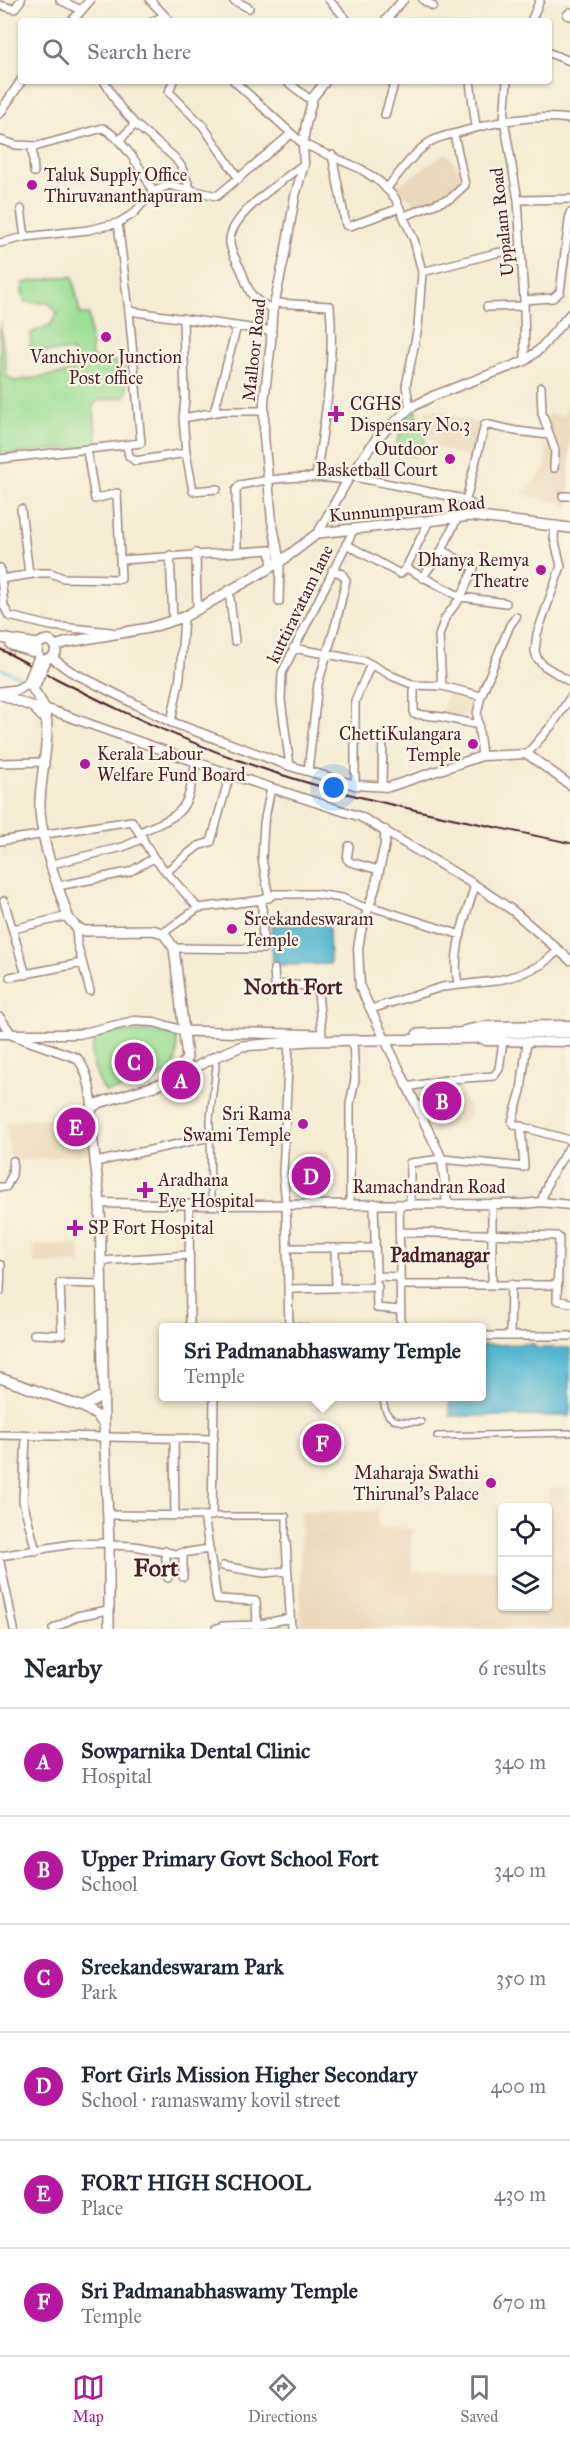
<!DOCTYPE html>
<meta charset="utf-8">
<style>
body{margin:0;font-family:"IM FELL Great Primer",serif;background:#f2f2f3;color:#1f2937}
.controls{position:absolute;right:18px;bottom:18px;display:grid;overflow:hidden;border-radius:6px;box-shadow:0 2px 4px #0004}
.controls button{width:54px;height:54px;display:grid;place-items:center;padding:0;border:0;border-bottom:2px solid #e0e1e3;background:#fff;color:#1f2937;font:30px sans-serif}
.you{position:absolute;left:334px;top:788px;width:21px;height:21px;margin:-15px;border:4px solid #fff;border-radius:50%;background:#1a73e8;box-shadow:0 0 0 9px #1a73e833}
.badge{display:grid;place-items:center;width:39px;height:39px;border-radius:50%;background:#b5179e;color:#fff;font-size:20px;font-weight:700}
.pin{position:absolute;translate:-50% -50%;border:3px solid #fff;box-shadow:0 2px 6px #0006}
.popup{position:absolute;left:159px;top:1323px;width:327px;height:78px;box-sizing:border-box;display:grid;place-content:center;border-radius:6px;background:#fff;filter:drop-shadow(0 2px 4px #0005);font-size:20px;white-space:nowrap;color:#747a83}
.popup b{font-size:22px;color:#1f2937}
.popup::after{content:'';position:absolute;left:50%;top:100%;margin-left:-12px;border:12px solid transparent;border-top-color:#fff}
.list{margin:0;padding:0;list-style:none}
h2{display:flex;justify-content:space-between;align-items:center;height:78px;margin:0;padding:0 24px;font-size:26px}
h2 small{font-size:20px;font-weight:400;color:#747a83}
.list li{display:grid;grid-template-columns:39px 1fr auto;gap:18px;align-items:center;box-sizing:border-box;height:108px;padding:0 24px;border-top:2px solid #e0e1e3}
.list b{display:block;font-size:22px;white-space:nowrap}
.list p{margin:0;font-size:20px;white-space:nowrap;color:#747a83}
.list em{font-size:20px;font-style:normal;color:#747a83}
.icon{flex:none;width:33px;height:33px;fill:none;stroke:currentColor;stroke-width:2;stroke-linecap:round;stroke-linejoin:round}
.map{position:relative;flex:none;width:570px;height:1629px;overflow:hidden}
.search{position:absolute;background:#fff;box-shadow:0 2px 4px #0004;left:18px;right:18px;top:18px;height:66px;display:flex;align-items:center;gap:15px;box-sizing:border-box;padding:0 21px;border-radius:6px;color:#747a83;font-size:22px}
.sheet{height:726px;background:#fff}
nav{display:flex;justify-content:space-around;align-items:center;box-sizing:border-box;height:84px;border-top:2px solid #e0e1e3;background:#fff;font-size:16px;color:#747a83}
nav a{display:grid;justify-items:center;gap:3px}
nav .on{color:#b5179e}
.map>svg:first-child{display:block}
.built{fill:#ead8ba}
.green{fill:#9ddf95;stroke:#747f60;stroke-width:1.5}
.water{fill:#52b6d0;stroke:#4e6a7e;stroke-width:1.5}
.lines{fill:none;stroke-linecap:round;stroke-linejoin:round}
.stream{stroke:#52b6d0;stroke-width:2}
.pedestrian-casing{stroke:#9f867f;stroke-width:8}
.minor-casing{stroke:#9f867f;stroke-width:10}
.tertiary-casing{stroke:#9f867f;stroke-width:11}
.secondary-casing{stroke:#9f867f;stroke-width:12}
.pedestrian{stroke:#fff;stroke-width:5}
.minor{stroke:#fff;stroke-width:7}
.tertiary{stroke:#fff;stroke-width:8}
.secondary{stroke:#fff;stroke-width:9}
.rail{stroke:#4a1f2b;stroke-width:2}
.secondary-bridge-casing{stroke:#9f867f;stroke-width:12;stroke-linecap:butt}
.secondary-bridge{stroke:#fff;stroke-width:9}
.poi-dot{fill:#b5179e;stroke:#fcf5e5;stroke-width:2}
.labels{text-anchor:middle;stroke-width:4.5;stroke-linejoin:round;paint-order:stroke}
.poi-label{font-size:18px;fill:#4a1f2b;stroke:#fcf5e5;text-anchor:start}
.street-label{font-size:18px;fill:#4a1f2b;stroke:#fcf5e5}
.neighbourhood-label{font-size:20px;font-weight:bold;fill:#4a1f2b;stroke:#fcf5e5}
.quarter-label{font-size:21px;font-weight:bold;fill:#4a1f2b;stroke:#fcf5e5}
.district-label{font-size:24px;font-weight:bold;fill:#4a1f2b;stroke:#fcf5e5}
</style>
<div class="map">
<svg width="570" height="1629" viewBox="0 0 570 1629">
<rect width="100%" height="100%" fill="#fcf5e5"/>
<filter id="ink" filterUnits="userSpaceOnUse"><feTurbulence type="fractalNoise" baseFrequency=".0167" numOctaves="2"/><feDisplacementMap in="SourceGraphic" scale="12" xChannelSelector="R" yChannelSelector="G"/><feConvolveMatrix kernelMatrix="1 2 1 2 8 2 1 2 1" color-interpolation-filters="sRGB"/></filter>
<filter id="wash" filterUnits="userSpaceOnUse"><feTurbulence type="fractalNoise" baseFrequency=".008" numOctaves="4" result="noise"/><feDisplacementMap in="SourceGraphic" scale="24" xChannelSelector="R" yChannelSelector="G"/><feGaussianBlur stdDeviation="1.35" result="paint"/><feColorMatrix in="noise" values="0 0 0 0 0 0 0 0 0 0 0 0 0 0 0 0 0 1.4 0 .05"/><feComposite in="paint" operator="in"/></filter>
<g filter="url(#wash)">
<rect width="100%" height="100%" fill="#f4ecd3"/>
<!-- built -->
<path class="built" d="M447,153L459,170L462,183L437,203L421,208L395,187Z
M570,398V506L522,494L546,468L547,415L565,416Z
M427,408L484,425L473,460L438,448L427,435L424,418Z
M448,691L479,697L475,720L441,714Z
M460,1080L470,1114L465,1120L432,1135L412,1089Z
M70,1115L72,1119L89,1116L93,1153L21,1160L10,1157L6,1123Z
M303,1152H329V1198H293L294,1154Z
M80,1244L81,1263L34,1264L33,1245Z
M570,1488V1629H300L301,1512L378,1511V1527L411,1529L412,1572L502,1570V1606H548V1569L550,1568L548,1489Z"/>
<!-- green -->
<path class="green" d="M61,277H73L80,314H89L92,358L123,363L127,389L126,396L97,401L93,405L98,445L0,455V320L7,377L15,381L73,372L76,361L72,351H35L30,346L31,333L50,325L58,314L49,303L25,302L22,293L23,283Z
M417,410L416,414L424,423L425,445L416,444L414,456L403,454L404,447L396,445L407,413Z
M151,1032L174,1035C178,1041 177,1047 177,1053C176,1083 129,1086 106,1092C99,1085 97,1076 94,1067C80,1025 125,1033 151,1032Z"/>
<!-- water -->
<path class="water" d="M329,924L330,964L273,965L271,925Z
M534,1344L535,1348H570V1416H450L449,1397L481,1396V1345Z"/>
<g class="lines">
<!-- stream -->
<path class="stream" d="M0,668L24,679"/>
</g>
</g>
<g filter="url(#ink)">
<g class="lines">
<!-- pedestrian casing -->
<g class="pedestrian-casing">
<path id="pedestrian" d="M211,1205L210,1119L216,1066L215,1057
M383,1396C384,1424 398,1422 421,1422
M437,1436L570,1433
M212,1516H286V1542"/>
</g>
<!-- minor casing -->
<g class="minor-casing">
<path id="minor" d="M60,0L81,10
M150,0L170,21
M233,0L249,8
M329,0L348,21
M423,0L433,6
M0,5L14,9L21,0
M570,12L567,15L570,16
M153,21L164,16
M531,21L540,0
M549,53L570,61
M104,81L119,106L135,124L174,157L181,166L190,188
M173,81L169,92L203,126L239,179
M234,81L303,144L361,169L380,182L395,198L414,240L422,272L418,327L406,386L410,408
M286,81L312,101
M470,81L476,127
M507,81L504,120L518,200L524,300L525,361
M385,115L395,81
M0,140L16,145L38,146L103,128C123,139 144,172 153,192L169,185L217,196L291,134
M119,141L135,124
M32,146L34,172
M332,155L346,225L350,226L400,208
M386,189C400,173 413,153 430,142C438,137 448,135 457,133C495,122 530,114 570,119
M518,200L570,199
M21,209L25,237
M404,216L451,198L465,185L454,134
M0,243L25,237L88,230L118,223L133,214L153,192
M422,272L496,253L521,249
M524,300L553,298L560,292L570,213
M274,303L330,306C335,363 325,419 316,476
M487,307L524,306
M273,309C250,299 250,294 242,272C238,262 231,254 230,243C227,216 285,179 304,164
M129,311L271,331
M183,318L185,399L183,418L186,453L193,491L217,489
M541,387L542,413L555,450L554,468
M214,412L237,326
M183,418L222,411H264
M127,446L129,456L135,461L186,453
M0,459L141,443L129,311L118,223
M350,476L459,498L472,504L483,517
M563,496H570
M21,509L29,574
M555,525L554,538L561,566L537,634L535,651L537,658L543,665L570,682
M346,544L400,574L406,568L429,521
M237,551L236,490L240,485C279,477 309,475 348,480
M196,553L197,610
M170,555L173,620
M120,560L270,550L272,566
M0,568L4,606L9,616L51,626L111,632
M406,568L461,597L506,603
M422,578L442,550L466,500L485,424L516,431L549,435
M1,579L39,573H51L63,578L121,579L117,493L95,499L87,451
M229,590L235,641
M279,602L280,562
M293,648L365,661L392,676L414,685L442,686L481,696
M414,685V714L442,717L479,725
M442,686L439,636L445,618L461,597L474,568L442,550
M171,722L180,677L184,617
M527,754L552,725L570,698
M482,756L477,714L481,696L510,625L516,617
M0,763L44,762
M290,766L281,700L282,673L354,529
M308,771L318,684L336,623L346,580L342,574L332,570
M355,785V701L371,664
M382,787L383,734
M140,832C151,827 166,822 175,815C191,804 192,779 196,762
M0,841L132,821L154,858L198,908
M349,846L347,859L350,862L379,870
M52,864L123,847L143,838
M166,872L198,846L211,842L230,774
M58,886L129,872L154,858
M269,898L262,858L264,823L271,788
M4,901L26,975
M369,906L461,935
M76,927L77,943L90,991
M13,929L68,916
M163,933L198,908L262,900L275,894H315L342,898L368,909
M174,948L263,949L262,900
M274,969L275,984L309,986L318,992L322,1035
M10,977L82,963
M458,984C451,950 466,917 475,885
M371,1009L442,987L495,981L518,975L541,965L558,951
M527,1042L521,1091L512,1122L515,1125L570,1140
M289,1044L283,1174L286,1204L289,1327L305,1328
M407,1087L452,1079L494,1076L499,1069L503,1041
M96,1162L210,1137
M0,1187H6L12,1175L13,1161
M541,1202L550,1177L570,1146
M374,1203L377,1308L400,1310
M350,1204V1104L355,1079L353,1041
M399,1204L401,1328
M410,1204V1163L442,1159L524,1167L521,1126
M492,1204V1284
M189,1205L190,1328
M399,1232L557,1236L559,1238L557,1300L570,1303
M287,1248H374
M335,1249L336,1288
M101,1261L189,1255
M376,1276L400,1277
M400,1285H557
M288,1289L378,1287
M0,1291L1,1265
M34,1334L62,1335L60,1283L100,1284
M481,1336H570
M510,1336L511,1284
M0,1435L214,1439
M26,1436L23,1501L36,1551
M174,1439L175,1516
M109,1515L212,1516L214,1396
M204,1516L217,1599L256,1601L257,1625
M286,1542L291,1629
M109,1545L134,1546L176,1554L209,1549
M165,1551L168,1578
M183,1552V1577
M0,1556L72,1544L109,1543
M0,1562L14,1629
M223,1566L264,1573L287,1571
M53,1629L77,1616L108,1610
M215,1629L223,1626L257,1625L290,1618"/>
</g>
<!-- tertiary casing -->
<g class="tertiary-casing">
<path id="tertiary" d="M72,21L90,0
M385,21L403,0
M0,113L21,81
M318,533L350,476L376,439L410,408L433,396L525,361L540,349L570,314
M280,562L272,521L264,437V401L271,342L272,315L285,254L295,196L304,164L303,144L306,124L313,97L326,81
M46,659L52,658L70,671L171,722L290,766L355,785L389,787L482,756L527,754L570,785
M39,706L241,778L361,817L475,885L512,910L570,960
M385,830V844L375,888L361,931L358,948L360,987L442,1159L447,1204
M0,1018L12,1035L77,1058C88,1071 91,1090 92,1107
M465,1030L486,1026L570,1025
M0,1034H79L134,1021L154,1022L184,1031
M486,1041L570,1042
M100,1203L211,1205L524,1204L541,1202L570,1205"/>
</g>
<!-- secondary casing -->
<g class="secondary-casing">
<path id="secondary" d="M0,638L38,644L43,641L49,640L55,646
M11,645L37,653L38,644
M55,646L68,642L149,628L184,617L280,562L318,533L471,516L570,528
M52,658L56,652L55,646
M33,689C36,694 40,699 43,705C54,731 38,781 40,811C43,848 57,885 69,919L76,927L85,931L152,930L163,933L174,948L187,1058L172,1079
M0,692L16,690L28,684
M0,694L33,707L46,720
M184,1031L320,1035
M417,1034L487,1032L570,1033
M0,1378L83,1407L104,1395
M83,1407L96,1415L104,1424
M109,1629V1545L104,1424L100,1203L90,1117L92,1107L99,1103L170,1081L215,1057L242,1046L310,1041L490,1038L504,1033"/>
</g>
<!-- pedestrian -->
<use href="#pedestrian" class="pedestrian"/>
<!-- minor -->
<use href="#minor" class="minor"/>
<!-- tertiary -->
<use href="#tertiary" class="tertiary"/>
<!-- secondary -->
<use href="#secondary" class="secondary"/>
<!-- rail -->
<path class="rail" d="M0,649C82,693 164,734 252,765C355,801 464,820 570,843"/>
<!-- secondary-bridge casing -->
<g class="secondary-bridge-casing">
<path id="secondary-bridge" d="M29,681L39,657
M35,685L46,660"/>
</g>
<!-- secondary-bridge -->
<use href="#secondary-bridge" class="secondary-bridge"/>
</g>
</g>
<!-- markers -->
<g class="poi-dot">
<circle cx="32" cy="185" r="6"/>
<circle cx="106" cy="337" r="6"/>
<path d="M333 405h6v6h6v6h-6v6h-6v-6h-6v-6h6z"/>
<circle cx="450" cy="459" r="6"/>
<circle cx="541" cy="570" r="6"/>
<circle cx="473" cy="744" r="6"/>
<circle cx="85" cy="764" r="6"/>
<circle cx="232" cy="929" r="6"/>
<circle cx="303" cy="1124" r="6"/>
<path d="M142 1181h6v6h6v6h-6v6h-6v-6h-6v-6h6z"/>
<path d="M72 1219h6v6h6v6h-6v6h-6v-6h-6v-6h6z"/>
<circle cx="491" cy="1483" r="6"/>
</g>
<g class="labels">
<!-- poi labels -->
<g class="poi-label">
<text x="44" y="181">Taluk Supply Office<tspan x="44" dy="21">Thiruvananthapuram</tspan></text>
<text x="106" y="363" text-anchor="middle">Vanchiyoor Junction<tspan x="106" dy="21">Post office</tspan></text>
<text x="350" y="410">CGHS<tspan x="350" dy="21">Dispensary No.3</tspan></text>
<text x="438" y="455" text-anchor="end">Outdoor<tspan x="438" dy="21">Basketball Court</tspan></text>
<text x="529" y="566" text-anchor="end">Dhanya Remya<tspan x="529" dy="21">Theatre</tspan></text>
<text x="461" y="740" text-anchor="end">ChettiKulangara<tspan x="461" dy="21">Temple</tspan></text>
<text x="97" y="760">Kerala Labour<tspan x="97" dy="21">Welfare Fund Board</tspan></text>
<text x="244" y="925">Sreekandeswaram<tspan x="244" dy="21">Temple</tspan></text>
<text x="291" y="1120" text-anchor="end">Sri Rama<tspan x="291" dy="21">Swami Temple</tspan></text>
<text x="158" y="1186">Aradhana<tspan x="158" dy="21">Eye Hospital</tspan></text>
<text x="88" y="1234">SP Fort Hospital</text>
<text x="479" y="1479" text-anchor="end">Maharaja Swathi<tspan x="479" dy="21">Thirunal's Palace</tspan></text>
</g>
<!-- street labels -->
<g class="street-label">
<text transform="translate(502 222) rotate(-96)" y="6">Uppalam Road</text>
<text transform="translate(254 350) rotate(-84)" y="6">Malloor Road</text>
<text transform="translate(407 509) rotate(-5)" y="6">Kunnumpuram Road</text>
<text transform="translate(300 604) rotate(-64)" y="6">kuttiravatam lane</text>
<text x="429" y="1193">Ramachandran Road</text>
</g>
<!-- neighbourhood labels -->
<g class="neighbourhood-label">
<text x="440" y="1262">Padmanagar</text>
</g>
<!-- quarter labels -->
<g class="quarter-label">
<text x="293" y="994">North Fort</text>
</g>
<!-- district labels -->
<g class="district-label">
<text x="156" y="1576">Fort</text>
</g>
</g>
</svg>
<div class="controls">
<button><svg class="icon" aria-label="locate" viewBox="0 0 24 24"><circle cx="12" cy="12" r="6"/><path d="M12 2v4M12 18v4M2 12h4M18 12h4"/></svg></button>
<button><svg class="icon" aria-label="layers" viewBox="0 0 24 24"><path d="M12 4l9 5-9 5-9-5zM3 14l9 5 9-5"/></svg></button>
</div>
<div class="you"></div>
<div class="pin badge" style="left:181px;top:1080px">A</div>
<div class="pin badge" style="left:442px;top:1101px">B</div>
<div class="pin badge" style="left:134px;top:1062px">C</div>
<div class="pin badge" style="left:311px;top:1176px">D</div>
<div class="pin badge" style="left:76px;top:1127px">E</div>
<div class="pin badge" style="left:322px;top:1443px">F</div>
<div class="popup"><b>Sri Padmanabhaswamy Temple</b>Temple</div>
<div class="search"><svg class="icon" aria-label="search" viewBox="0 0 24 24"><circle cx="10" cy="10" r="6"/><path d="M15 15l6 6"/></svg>Search here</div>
</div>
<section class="sheet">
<h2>Nearby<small>6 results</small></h2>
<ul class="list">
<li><span class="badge">A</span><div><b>Sowparnika Dental Clinic</b><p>Hospital</p></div><em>340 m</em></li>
<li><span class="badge">B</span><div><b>Upper Primary Govt School Fort</b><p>School</p></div><em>340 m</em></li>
<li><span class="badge">C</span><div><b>Sreekandeswaram Park</b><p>Park</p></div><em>350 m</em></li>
<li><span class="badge">D</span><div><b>Fort Girls Mission Higher Secondary</b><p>School · ramaswamy kovil street</p></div><em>400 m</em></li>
<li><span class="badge">E</span><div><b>FORT HIGH SCHOOL</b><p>Place</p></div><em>430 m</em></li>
<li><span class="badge">F</span><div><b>Sri Padmanabhaswamy Temple</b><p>Temple</p></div><em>670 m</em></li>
</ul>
</section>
<nav>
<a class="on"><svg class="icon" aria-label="map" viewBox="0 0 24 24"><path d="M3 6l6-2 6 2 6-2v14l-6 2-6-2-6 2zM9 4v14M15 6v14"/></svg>Map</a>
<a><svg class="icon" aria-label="directions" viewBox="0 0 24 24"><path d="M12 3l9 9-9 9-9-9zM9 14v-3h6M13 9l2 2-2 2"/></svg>Directions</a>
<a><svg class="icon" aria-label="saved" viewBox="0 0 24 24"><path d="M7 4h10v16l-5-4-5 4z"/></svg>Saved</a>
</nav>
